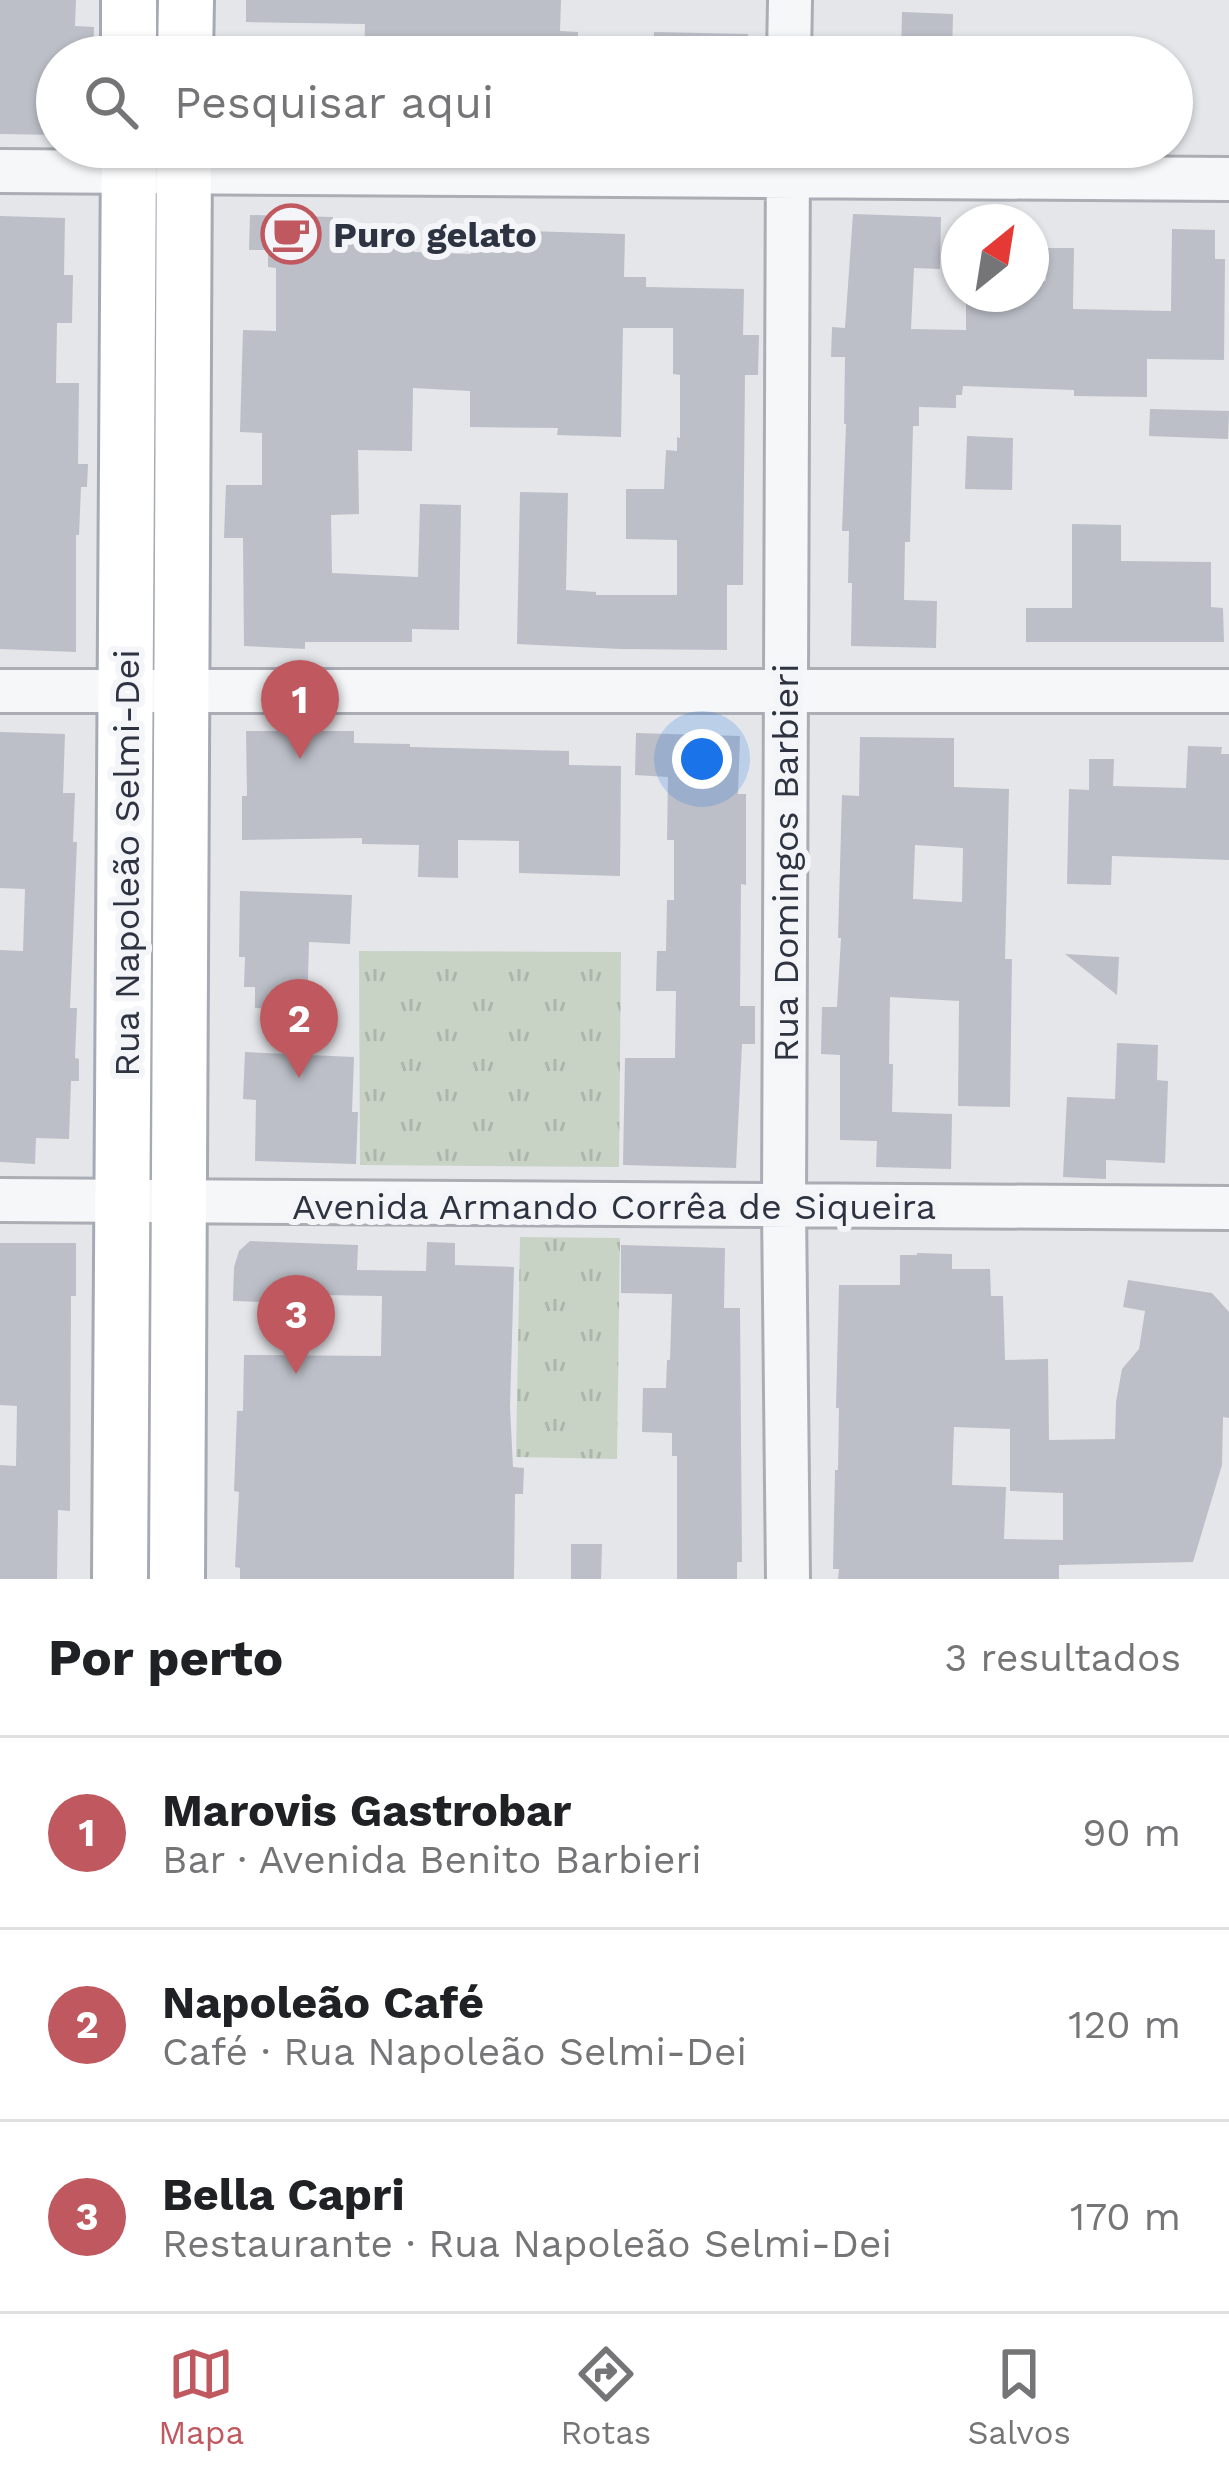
<!DOCTYPE html>
<html lang="pt">
<meta charset="utf-8">
<style>
body{margin:0;font-family:"Work Sans",sans-serif;background:#f2f2f2;color:#202124}
.compass{position:absolute;left:941px;top:204px;width:108px;height:108px;border-radius:50%;background:#fff;box-shadow:0 3px 9px #0004;rotate:30deg}
.you{position:absolute;left:702px;top:759px;width:42px;height:42px;margin:-30px;border:9px solid #fff;border-radius:50%;background:#1a73e8;box-shadow:0 0 0 18px #1a73e833}
.badge{display:grid;place-items:center;width:78px;height:78px;border-radius:50%;background:#c0595f;color:#fff;font-size:39px;font-weight:700}
.pin{position:absolute;translate:-50% -99px;filter:drop-shadow(0 3px 6px #0008)}
.pin::after{content:'';position:absolute;top:63px;width:42px;height:36px;background:inherit;clip-path:polygon(0 0,100% 0,50% 100%)}
.list{margin:0;padding:0;list-style:none}
h2{display:flex;justify-content:space-between;align-items:center;height:156px;margin:0;padding:0 48px;font-size:51px}
h2 small{font-size:39px;font-weight:400;color:#757577}
.list li{display:grid;grid-template-columns:78px 1fr auto;gap:36px;align-items:center;box-sizing:border-box;height:192px;padding:0 48px;border-top:3px solid #e0e0e0}
.list b{display:block;font-size:45px;white-space:nowrap}
.list p{margin:0;font-size:39px;white-space:nowrap;color:#757577}
.list em{font-size:39px;font-style:normal;color:#757577}
.icon{flex:none;width:66px;height:66px;fill:none;stroke:currentColor;stroke-width:2;stroke-linecap:round;stroke-linejoin:round}
.map{position:relative;flex:none;width:1229px;height:1579px;overflow:hidden}
.search{position:absolute;background:#fff;box-shadow:0 3px 9px #0004;left:36px;right:36px;top:36px;height:132px;display:flex;align-items:center;gap:30px;box-sizing:border-box;padding:0 42px;border-radius:66px;color:#757577;font-size:45px}
.sheet{height:732px;background:#fff}
nav{display:flex;justify-content:space-around;align-items:center;box-sizing:border-box;height:168px;border-top:3px solid #e0e0e0;background:#fff;font-size:33px;color:#757577}
nav a{display:grid;justify-items:center;gap:6px}
nav .on{color:#c0595f}
.map>svg:first-child{display:block}
.grass{fill:url(#grass-tufts)}
.building{fill:#bcbfc7;fill-rule:evenodd}
.lines{fill:none;stroke-linecap:round;stroke-linejoin:round}
.minor-casing{stroke:#aaadb4;stroke-width:48}
.major-casing{stroke:#a5aab5;stroke-width:60}
.minor{stroke:#f6f7f9;stroke-width:42}
.major{stroke:#fff;stroke-width:54}
.labels{text-anchor:middle;stroke-width:12;stroke-linejoin:round;paint-order:stroke}
.poi-label{font-size:36px;font-weight:bold;fill:#2e3341;stroke:#f4f5f8;text-anchor:start}
.street-label{font-size:36px;fill:#2e3341;stroke:#f4f5f8}
</style>
<div class="map">
<svg width="1229" height="1579" viewBox="0 0 1229 1579">
<defs>
<pattern id="grass-tufts" width="24" height="20" patternUnits="userSpaceOnUse" patternTransform="scale(3)"><rect width="24" height="20" fill="#c8d3c6"/><path d="M3 7l-1-3M5 7V3M7 7l1-3M15 17l-1-3M17 17v-4M19 17l1-3" fill="none" stroke="#acb6ab"/></pattern>
</defs>
<rect width="100%" height="100%" fill="#e4e6ea"/>
<!-- grass -->
<path class="grass" d="M359,951L621,952L619,1167L360,1165Z
M520,1237L620,1238L617,1459L516,1457Z"/>
<!-- building -->
<path class="building" d="M0,0H76L75,26L94,27L93,57H57V135L0,134Z
M246,0H561L560,31L578,32L577,57H364L365,24L246,22Z
M902,12L953,14L952,57H901Z
M654,32L748,34V57H653Z
M853,214L941,217L940,269L914,268L911,329L966,330V294H1031V280L1046,281V248H1074L1073,309L1171,311L1172,229L1215,230V259H1225L1224,360L1147,359V397L1074,396V390L963,386L962,395H956V408L919,407V426H913L910,542H905L904,600L937,601L936,648L851,646L852,583H848L849,531H842L846,424H844L845,357H831L832,327L845,328Z
M250,215L333,217V225L415,230L414,252L471,254V249H527V231L625,234L624,277H646V287L744,289L743,335H759L758,375H745L743,585H727V650L620,649L517,644L520,492L568,493L566,590L596,592V595H677V540L626,539V489H664L666,450L677,451V437L680,438V375L673,374V328H623L621,437L557,435L558,428L470,427V391L413,388L412,451L358,450L359,514L331,515L332,573L418,577L420,504L461,505L459,630L412,629V642H305V649L244,646L243,538H224L226,485H262V433L240,432L243,330L276,331V268L268,267V250H249Z
M0,216L65,218L64,275H73L72,323H57L56,383H79L78,464H88L87,487H81L79,535H76V652L0,649Z
M1150,409L1229,411L1228,439L1149,436Z
M967,436L1013,438L1012,490L965,489Z
M1072,524L1121,525V561L1211,562V607L1223,608L1224,642H1026V608H1072Z
M246,731H354V743L410,744V747L569,751V765L621,766L620,876L519,873V841L458,840V878L418,877L419,845L362,844V838L242,840V796H247Z
M0,732L65,734L63,793H75L73,842H77L70,1008H77L75,1058L79,1059V1081H71L69,1139L36,1138L35,1164L0,1162V950L23,951L25,889L0,888Z
M636,733L740,736L738,794H746V885L741,884L740,1006H755V1044H742L736,1168L623,1165L625,1058H675L676,991H656L657,951H666L667,900H674V840H667L668,777L635,775Z
M860,737L954,738V787L1009,789L1005,959H1012L1010,1107L958,1106L959,1001L890,997L889,1064H893L892,1112L952,1114L951,1169L876,1167L877,1141L840,1140V1055L821,1054L822,1007H837L841,938H838L842,795L859,796ZM915,845L963,848L962,902L913,899Z
M1188,746L1222,747L1221,754H1229V860L1112,856L1111,885L1067,884L1069,789L1089,790V759H1114L1113,786L1186,788Z
M240,891L352,895L350,944L309,942L307,1010L255,1008V987H244L245,957H239Z
M1065,954L1119,957L1117,995Z
M1117,1043L1158,1045L1157,1080L1168,1081L1165,1163L1106,1160V1179L1063,1177L1067,1097L1115,1099Z
M245,1052L354,1057L352,1112H358L356,1164L255,1161L256,1100L243,1099Z
M250,1241L358,1245L357,1270L426,1271L427,1242L455,1243V1265L514,1267L510,1407L513,1467L524,1468L523,1494H515L514,1579H240V1568L235,1567L239,1492L234,1491L237,1411H243L244,1355L381,1356L382,1296L263,1294L264,1302L233,1301L234,1267L239,1251Z
M0,1243H76V1296H71L70,1511L58,1510L57,1579H0V1465L16,1466L17,1406L0,1405Z
M621,1245L725,1248L724,1308H740L742,1562H737V1579H677V1456H672V1433L642,1432L643,1388H666L667,1360H670L672,1294L621,1293Z
M917,1253L952,1254V1269H990L991,1296H1003L1005,1360L1048,1359L1049,1440L1115,1439L1116,1402L1122,1369L1139,1349L1145,1311L1123,1307L1128,1280L1212,1293L1229,1312V1418L1223,1417L1222,1465L1193,1562L1059,1565V1579H838L839,1569H833L835,1470H838L839,1408H836L839,1285H900V1255H917ZM954,1427L1010,1429V1491L1063,1493V1540L1004,1539L1006,1487L952,1485Z
M571,1544H602L601,1579H571Z"/>
<g class="lines">
<!-- minor casing -->
<g class="minor-casing">
<path id="minor" d="M789,57L790,0
M788,147L784,1207L788,1579
M0,171L1229,179
M0,691H1229
M0,1200L1229,1208"/>
</g>
<!-- major casing -->
<g class="major-casing">
<path id="major" d="M129,57V0
M185,57L186,0
M120,1579L129,147
M177,1579L184,147"/>
</g>
<!-- minor -->
<use href="#minor" class="minor"/>
<!-- major -->
<use href="#major" class="major"/>
</g>
<!-- icons -->
<defs>
<g id="cafe-ring" transform="scale(3)"><circle r="9.5" fill="#f4f5f8" stroke="#c0595f" stroke-width="1.5"/><path d="M-5.5-4.5H6V0H3Q3 3.5 0 3.5H-2.5Q-5.5 3.5-5.5 0ZM3-3.2v2h1.7v-2ZM-6 4.5H4V6H-6Z" fill="#c0595f"/></g>
</defs>
<g fill-rule="evenodd">
<use href="#cafe-ring" x="291" y="234"/>
</g>
<g class="labels">
<!-- poi labels -->
<g class="poi-label">
<text x="333" y="247">Puro gelato</text>
</g>
<!-- street labels -->
<g class="street-label">
<text transform="translate(126 863) rotate(-90)" y="13">Rua Napoleão Selmi-Dei</text>
<text transform="translate(785 863) rotate(-90)" y="13">Rua Domingos Barbieri</text>
<text x="614" y="1219">Avenida Armando Corrêa de Siqueira</text>
</g>
</g>
</svg>
<svg class="compass" viewBox="-18 -18 36 36"><path d="M0-13l5 13h-10z" fill="#e53935"/><path d="M0 13l5-13h-10z" fill="#757577"/></svg>
<div class="you"></div>
<div class="pin badge" style="left:300px;top:759px">1</div>
<div class="pin badge" style="left:299px;top:1078px">2</div>
<div class="pin badge" style="left:296px;top:1374px">3</div>
<div class="search"><svg class="icon" aria-label="search" viewBox="0 0 24 24"><circle cx="10" cy="10" r="6"/><path d="M15 15l6 6"/></svg>Pesquisar aqui</div>
</div>
<section class="sheet">
<h2>Por perto<small>3 resultados</small></h2>
<ul class="list">
<li><span class="badge">1</span><div><b>Marovis Gastrobar</b><p>Bar · Avenida Benito Barbieri</p></div><em>90 m</em></li>
<li><span class="badge">2</span><div><b>Napoleão Café</b><p>Café · Rua Napoleão Selmi-Dei</p></div><em>120 m</em></li>
<li><span class="badge">3</span><div><b>Bella Capri</b><p>Restaurante · Rua Napoleão Selmi-Dei</p></div><em>170 m</em></li>
</ul>
</section>
<nav>
<a class="on"><svg class="icon" aria-label="map" viewBox="0 0 24 24"><path d="M3 6l6-2 6 2 6-2v14l-6 2-6-2-6 2zM9 4v14M15 6v14"/></svg>Mapa</a>
<a><svg class="icon" aria-label="directions" viewBox="0 0 24 24"><path d="M12 3l9 9-9 9-9-9zM9 14v-3h6M13 9l2 2-2 2"/></svg>Rotas</a>
<a><svg class="icon" aria-label="saved" viewBox="0 0 24 24"><path d="M7 4h10v16l-5-4-5 4z"/></svg>Salvos</a>
</nav>
